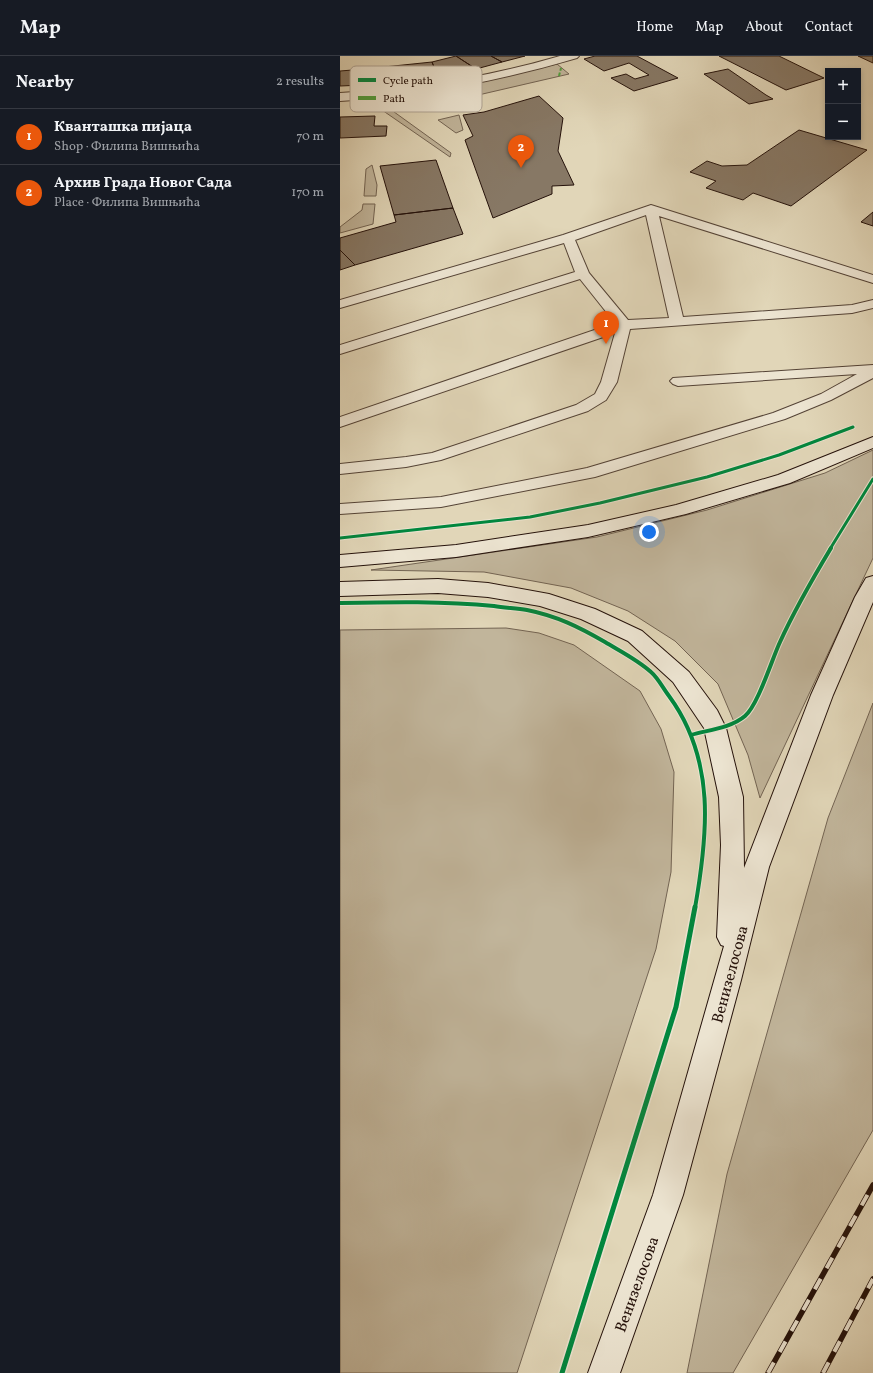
<!DOCTYPE html>
<meta charset="utf-8">
<style>
body{margin:0;font-family:Vollkorn,serif;background:#20242c;color:#f1f3f6}
.controls{position:absolute;right:12px;top:12px;display:grid;overflow:hidden;border-radius:0px;box-shadow:0 2px 6px #0003}
.controls button{width:36px;height:36px;display:grid;place-items:center;padding:0;border:0;border-bottom:1px solid #363941;background:#171b24;color:#f1f3f6;font:20px sans-serif}
.you{position:absolute;left:309px;top:476px;width:14px;height:14px;margin:-10px;border:3px solid #fff;border-radius:50%;background:#1a73e8;box-shadow:0 0 0 6px #1a73e833}
.badge{display:grid;place-items:center;width:26px;height:26px;border-radius:50%;background:#ea580c;color:#fff;font-size:13px;font-weight:700}
.pin{position:absolute;translate:-50% -33px;filter:drop-shadow(0 1px 2px #0008)}
.pin::after{content:'';position:absolute;top:21px;width:14px;height:12px;background:inherit;clip-path:polygon(0 0,100% 0,50% 100%)}
.list{margin:0;padding:0;list-style:none}
h2{display:flex;justify-content:space-between;align-items:center;height:52px;margin:0;padding:0 16px;font-size:17px}
h2 small{font-size:13px;font-weight:400;color:#9ea1a6}
.list li{display:grid;grid-template-columns:26px 1fr auto;gap:12px;align-items:center;box-sizing:border-box;height:56px;padding:0 16px;border-top:1px solid #363941}
.list b{display:block;font-size:15px;white-space:nowrap}
.list p{margin:0;font-size:13px;white-space:nowrap;color:#9ea1a6}
.list em{font-size:13px;font-style:normal;color:#9ea1a6}
.map{position:relative;flex:none;width:533px;height:1317px;overflow:hidden}
header{display:flex;align-items:center;gap:24px;box-sizing:border-box;height:56px;padding:0 20px;background:#171b24;border-bottom:1px solid #363941}
header strong{font-size:19px}
nav{display:flex;gap:22px;margin-inline-start:auto;font-size:14px}
main{display:flex}
aside{flex:1;background:#171b24}
.map>svg:first-child{display:block}
.green{fill:#c1b59b;stroke:#736453}
.building{fill:#877865;stroke:#25120b}
.lines{fill:none;stroke-linecap:round;stroke-linejoin:round}
.lane-casing{stroke:#544336;stroke-width:2}
.street-casing{stroke:#544336;stroke-width:2}
.secondary-casing{stroke:#25120b;stroke-width:2}
.lane{fill:#ece4d1;fill-rule:evenodd}
.street{fill:#ece4d1;fill-rule:evenodd}
.secondary{fill:#ece4d1;fill-rule:evenodd}
.rail-casing{stroke:#25120b;stroke-width:5.5}
.rail{stroke:#ece4d1;stroke-width:4;stroke-dasharray:12;stroke-linecap:butt}
.quiet{stroke:#50a03e;stroke-width:2;stroke-dasharray:3.5 2;stroke-linecap:butt}
.cycleway-far2-casing{stroke:#ece4d1;stroke-width:5}
.cycleway-far1-casing{stroke:#ece4d1;stroke-width:6}
.cycleway-casing{stroke:#ece4d1;stroke-width:8}
.cycleway-far2{stroke:#00873e;stroke-width:3}
.cycleway-far1{stroke:#00873e;stroke-width:4}
.cycleway{stroke:#00873e;stroke-width:5}
.labels{text-anchor:middle;stroke-width:3;stroke-linejoin:round;paint-order:stroke}
.street-label{font-size:16px;fill:#25120b;stroke:#ece4d1}
.key{fill:#ece4d1;stroke:#b0a596;stroke-width:1}
.key-label{font-size:11px;fill:#25120b}
</style>
<header>
<strong>Map</strong>
<nav><a>Home</a><a>Map</a><a>About</a><a>Contact</a></nav>
</header>
<main>
<aside>
<h2>Nearby<small>2 results</small></h2>
<ul class="list">
<li><span class="badge">1</span><div><b>Кванташка пијаца</b><p>Shop · Филипа Вишњића</p></div><em>70 m</em></li>
<li><span class="badge">2</span><div><b>Архив Града Новог Сада</b><p>Place · Филипа Вишњића</p></div><em>170 m</em></li>
</ul>
</aside>
<div class="map">
<svg width="533" height="1317" viewBox="0 0 533 1317">
<rect width="100%" height="100%" fill="#e1d6b8"/>
<filter id="stains"><feTurbulence type="fractalNoise" baseFrequency=".005" numOctaves="4"/><feColorMatrix values="0 0 0 0 .2 0 0 0 0 .09 0 0 0 0 .02 0 0 0 .5 -.17"/></filter>
<radialGradient id="worn" r=".72"><stop offset=".6" stop-color="#630" stop-opacity="0"/><stop offset="1" stop-color="#630" stop-opacity=".3"/></radialGradient>
<!-- green -->
<path class="green" d="M217,8L229,18L134,40L41,53L39,49L42,45L48,42L125,29Z
M50,53L111,97L110,101L42,54Z
M119,59L123,74L116,77L98,64Z
M32,109L37,129L36,140H24L26,113Z
M23,148H35L33,168L0,177V171L22,154Z
M533,394V502L420,742L408,699L378,628L335,585L288,555L231,532L144,516L31,514L257,481L367,454L485,417Z
M166,572L199,577L234,589L300,635L321,673L334,716L331,816L316,893L177,1317H0V574Z
M533,647V1074L393,1317H347L387,1118L488,762Z"/>
<!-- building -->
<path class="building" d="M116,0L136,13L98,21L92,6Z
M116,0H151L162,6L136,13Z
M151,0H185L162,6Z
M255,0H297L338,22L294,35L271,22L286,18L295,23L309,19L289,7L264,15L244,3Z
M379,0H439L484,22L446,34Z
M518,0H533V7Z
M92,6L98,21L37,27L34,12Z
M25,13L24,29L0,30V15Z
M388,13L426,39L433,43L409,48L364,18Z
M199,40L223,62L218,95L234,129L212,130V138L153,162L125,84L133,80L123,59L144,56Z
M35,60L34,70H47L46,80L0,82V61Z
M459,74L527,94L451,150L413,137L403,144L366,132L376,125L350,116L367,105L382,110L407,109Z
M96,104L113,152L54,159L40,110Z
M113,152L123,178L15,209L0,194V182L56,166L54,159Z
M533,156V170L521,166Z
M0,194L15,209L0,214Z"/>
<g class="lines">
<!-- lane casing -->
<g class="lane-casing">
<path id="lane" d="M311,149L533,219V227L319,160L343,261L512,249L533,244V252L512,257L290,273L277,326L266,344L248,355L101,404L66,411L0,418V408L66,401L92,397L236,349L255,338L261,326L275,277L0,371V361L275,267L240,223L0,298V289L235,216L224,187L0,252V244L223,179ZM306,159L329,262L288,264L249,217L235,184Z
M533,309V322L491,344L445,363L255,421L101,451L0,458V448L101,441L247,412L433,357L481,338L517,318L338,330L333,328L330,325L333,322Z"/>
</g>
<!-- street casing -->
<g class="street-casing">
<path id="street" d="M220,0H239L237,2C159,25 81,40 0,45V37C75,33 148,21 220,0Z"/>
</g>
<!-- secondary casing -->
<g class="secondary-casing">
<path id="secondary" d="M533,381V392L450,427L346,458L248,481L116,501L0,511V499L116,489L248,469L336,449L438,419Z
M533,520V546L493,639L429,811L401,924L343,1139L280,1317H248L313,1139L384,890L381,889L377,881L381,789L379,741L364,672L333,626L288,585L241,563L200,550L148,541L98,537L0,540V526L98,523L148,527L209,538L255,553L302,575L349,616L377,654L386,672L403,741L404,812L471,639L515,541L526,522Z"/>
</g>
<!-- lane -->
<use href="#lane" class="lane"/>
<!-- street -->
<use href="#street" class="street"/>
<!-- secondary -->
<use href="#secondary" class="secondary"/>
<!-- rail casing -->
<g class="rail-casing">
<path id="rail" d="M428,1317L533,1129
M483,1317L533,1223"/>
</g>
<!-- rail -->
<use href="#rail" class="rail"/>
<!-- quiet -->
<path class="quiet" d="M219,20L221,12"/>
<!-- cycleway-far2 casing -->
<g class="cycleway-far2-casing">
<path id="cycleway-far2" d="M0,482L190,461L260,447L367,421L439,399L513,371
M490,493L533,423"/>
</g>
<!-- cycleway-far1 casing -->
<g class="cycleway-far1-casing">
<path id="cycleway-far1" d="M0,547C52,546 103,545 154,550C165,552 176,552 187,554C217,560 239,571 265,586C280,595 298,604 311,616C318,622 323,632 329,640C376,704 368,778 355,852
M351,679C368,674 391,672 405,660C418,649 432,603 440,586C455,553 473,522 491,492"/>
</g>
<!-- cycleway casing -->
<g class="cycleway-casing">
<path id="cycleway" d="M222,1317L336,951L355,851"/>
</g>
<!-- cycleway-far2 -->
<use href="#cycleway-far2" class="cycleway-far2"/>
<!-- cycleway-far1 -->
<use href="#cycleway-far1" class="cycleway-far1"/>
<!-- cycleway -->
<use href="#cycleway" class="cycleway"/>
</g>
<g class="labels">
<!-- street labels -->
<g class="street-label">
<text transform="translate(389 918) rotate(-75)" y="6">Венизелосова</text>
<text transform="translate(296 1228) rotate(-70)" y="6">Венизелосова</text>
</g>
</g>
<!-- legend -->
<rect x="10" y="10" width="132" height="46" rx="6" class="key"/>
<rect x="18" y="22" width="18" height="4" fill="#00873e"/>
<rect x="18" y="40" width="18" height="4" fill="#50a03e"/>
<g class="key-label">
<text x="43" y="28">Cycle path</text>
<text x="43" y="46">Path</text>
</g>
<rect width="100%" height="100%" filter="url(#stains)"/>
<rect width="100%" height="100%" fill="url(#worn)"/>
</svg>
<div class="controls">
<button>+</button>
<button>−</button>
</div>
<div class="you"></div>
<div class="pin badge" style="left:266px;top:288px">1</div>
<div class="pin badge" style="left:181px;top:112px">2</div>
</div>
</main>
